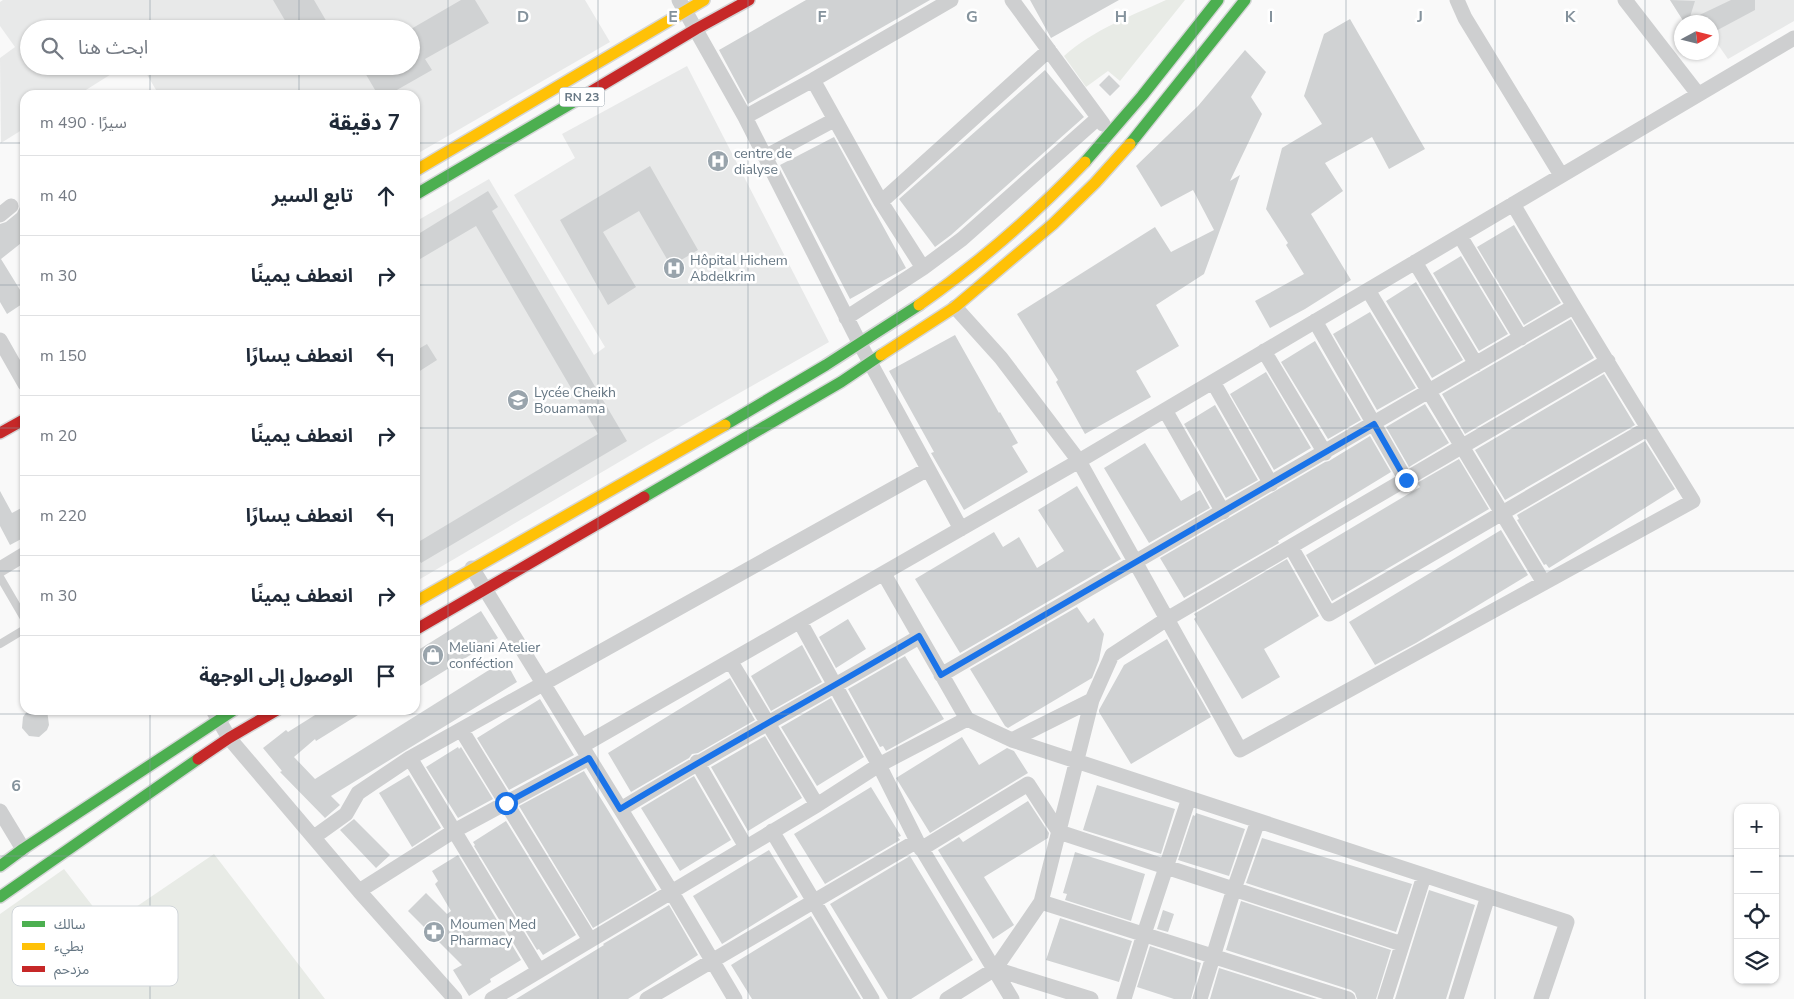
<!DOCTYPE html>
<html lang="ar">
<meta charset="utf-8">
<style>
body{margin:0;font-family:"Nunito Sans","Noto Sans Arabic",sans-serif;background:#f6f6f7;color:#1f2937;direction:rtl}
.controls{position:absolute;right:15px;bottom:15px;display:grid;overflow:hidden;border-radius:10px;box-shadow:0 1px 4px #0004}
.controls button{width:45px;height:45px;display:grid;place-items:center;padding:0;border:0;border-bottom:1px solid #e0e1e3;background:#fff;color:#1f2937;font:25px sans-serif}
.compass{position:absolute;left:1674px;top:15px;width:45px;height:45px;border-radius:50%;background:#fff;box-shadow:0 1px 4px #0004;rotate:83deg}
.stop{position:absolute;width:15px;height:15px;margin:-11px;border:4px solid #1a73e8;border-radius:50%;background:#fff}
.stop.end{background:#1a73e8;border-color:#fff;box-shadow:0 1px 5px #0008}
.list{margin:0;padding:0;list-style:none}
h2{display:flex;justify-content:space-between;align-items:center;height:65px;margin:0;padding:0 20px;font-size:21px}
h2 small{font-size:16px;font-weight:400;color:#747a83}
.list li{display:grid;grid-template-columns:32px 1fr auto;gap:15px;align-items:center;box-sizing:border-box;height:80px;padding:0 20px;border-top:1px solid #e0e1e3}
.list b{display:block;font-size:19px;white-space:nowrap}
.list em{font-size:16px;font-style:normal;color:#747a83}
.icon{flex:none;width:28px;height:28px;fill:none;stroke:currentColor;stroke-width:2;stroke-linecap:round;stroke-linejoin:round}
.map{position:relative;flex:none;width:1794px;height:999px;overflow:hidden;direction:ltr}
.search{position:absolute;background:#fff;box-shadow:0 1px 4px #0004;left:20px;top:20px;width:400px;height:55px;display:flex;align-items:center;gap:12px;box-sizing:border-box;padding:0 18px;border-radius:28px;color:#747a83;font-size:19px}
.panel{position:absolute;background:#fff;box-shadow:0 1px 4px #0004;left:20px;top:90px;width:400px;height:625px;border-radius:15px;direction:rtl}
.map>svg:first-child{display:block}
.built{fill:#e8e9e9}
.green{fill:#e8ebe6}
.building{fill:#d0d2d3}
.lines{fill:none;stroke-linecap:round;stroke-linejoin:round}
.fast-casing{stroke:#d5d6d7;stroke-width:14}
.slow-casing{stroke:#d5d6d7;stroke-width:14}
.jam-casing{stroke:#d5d6d7;stroke-width:14}
.lane{stroke:#cecfd0;stroke-width:8}
.street{stroke:#cecfd0;stroke-width:15}
.fast{stroke:#4caf50;stroke-width:11}
.slow{stroke:#ffc107;stroke-width:11}
.jam{stroke:#c62828;stroke-width:11}
.route{stroke:#1a73e8;stroke-width:6}
.grid{fill:none;stroke:#84929c;stroke-width:1;stroke-opacity:0.55}
.labels{text-anchor:middle;stroke-width:5;stroke-linejoin:round;paint-order:stroke}
.shield{fill:#fff;stroke:#939fa8;stroke-width:1}
.shield-label{font-size:12px;font-weight:bold;fill:#657683}
.poi-label{font-size:14px;fill:#657683;stroke:#fff;text-anchor:start}
.key{fill:#fff;stroke:#d1d6da;stroke-width:1}
.key-label{font-size:14px;fill:#657683}
.grid-label{font-size:16px;text-anchor:middle;font-weight:bold;fill:#84929c;stroke:#fff;stroke-width:5;stroke-linejoin:round;paint-order:stroke}
</style>
<div class="map">
<svg width="1794" height="999" viewBox="0 0 1794 999">
<rect width="100%" height="100%" fill="#f9f9f9"/>
<!-- built -->
<path class="built" d="M3,0H585L610,42L415,155V95H159L142,66H411V29H29V66H124L78,95H25V128L1,143L0,58L15,47L0,26V2Z
M1670,0H1794V21L1728,59L1712,36V22H1684Z
M687,66L829,342L648,445L415,582V222L489,179L594,355L605,347L514,195L575,158L562,134Z"/>
<!-- green -->
<path class="green" d="M1166,0H1185L1120,81L1108,71L1086,87L1064,56C1093,30 1131,16 1166,0Z
M214,854L325,999H0V914L64,869L108,926Z"/>
<!-- building -->
<path class="building" d="M273,0H314L331,29H290Z
M461,0H475L489,23L425,59L432,70L388,95H378L361,66H411V29Z
M806,0H930L748,104L719,50Z
M1030,0H1119L1051,38Z
M1670,0L1695,1L1689,20L1731,0H1755V10L1712,33V22H1684Z
M1350,19L1425,149L1389,169L1372,137L1325,163L1343,191L1311,214L1351,280L1305,309L1270,328L1255,301L1304,274L1286,245L1288,243L1266,209L1282,148L1322,124L1304,96L1324,34Z
M1245,50L1266,72L1251,97L1262,114L1230,181L1240,175L1204,274L1156,305L1179,346L1136,371L1151,397L1085,434L1056,382L1058,380L1017,314L1155,227L1171,252L1214,230L1193,190L1161,207L1136,166L1198,106Z
M1045,70L1084,117L951,235L935,247L899,199Z
M1109,75L1120,86L1110,96L1099,85Z
M834,137L906,268L850,299L780,165Z
M650,166L698,250L671,266L639,211L603,232L636,287L608,305L560,220Z
M488,191L498,207L492,211L627,441L421,563L415,552V544L598,434L476,226L415,262V236Z
M25,203V240L1,259L25,298V302L7,314L0,302V224L6,222L17,213L20,207Z
M1514,225L1561,303L1524,325L1477,247Z
M1461,256L1508,334L1479,351L1433,273Z
M1416,282L1463,360L1432,378L1386,301Z
M1370,312L1416,388L1377,410L1333,334Z
M1571,319L1594,358L1465,434L1442,394Z
M955,335L999,413L1000,412L1018,443L1012,446L1028,472L964,510L931,453L934,452L889,371Z
M1315,341L1361,420L1328,439L1281,362Z
M427,344L437,360L415,374V351Z
M1266,372L1311,448L1274,470L1230,394Z
M1604,374L1635,425L1505,500L1475,450Z
M1425,404L1449,443L1409,467L1386,427Z
M1215,405L1258,480L1226,498L1184,424Z
M1370,436L1391,472L1278,541L1279,543L1184,598L1160,558L1325,462L1329,461Z
M1645,441L1675,489L1549,568L1546,564L1544,565L1517,520L1519,519L1517,515Z
M1145,443L1181,501L1200,490L1210,508L1149,543L1104,468Z
M1459,459L1489,509L1332,601L1306,555L1420,487L1417,483Z
M1077,486L1121,559L960,653L915,579L994,532L1003,547L1019,537L1037,568L1064,551L1038,510Z
M0,491L12,513L25,506V537L10,545L0,526Z
M1501,530L1528,575L1416,643L1375,665L1349,622Z
M1287,559L1319,616L1264,649L1280,677L1242,699L1194,619L1196,617L1194,614Z
M1077,607L1088,623L1094,618L1104,634L1099,660L1092,678L1008,728L1005,726L970,669Z
M481,611L498,638L415,689V652Z
M848,619L866,649L836,668L819,637Z
M1167,639L1211,717L1131,764L1099,712V710L1124,665Z
M802,645L822,682L771,711L751,676Z
M905,656L944,719L886,751L883,746L880,747L848,689Z
M505,660L517,682L331,796L340,805L325,818L280,772L282,771L263,748L286,730L288,732L323,710H366L316,741L315,739L294,757L315,779Z
M730,678L755,720L698,753L692,754L689,758L631,792L608,753Z
M831,698L864,757L817,786L781,727Z
M540,699L574,755L509,790L477,738Z
M28,710H47L49,725L47,730L39,737L29,736L22,728L23,717Z
M765,736L802,798L748,831L711,767Z
M962,737L979,765L1007,748L1014,751L1028,773L930,833L896,778Z
M458,747L459,749L461,747L493,799L458,818L426,767Z
M584,771L657,890L593,928L519,806Z
M409,775L441,828L412,847L379,793Z
M694,776L731,840L680,871L641,808Z
M1097,785L1175,809L1161,854L1083,830Z
M871,787L901,836L898,837L900,840L825,884L794,834Z
M1028,801L1049,833L1048,838L984,877L1014,925L993,939L938,850L959,837L963,842Z
M1196,813L1245,829L1229,876L1178,860L1193,815L1195,816Z
M354,819L390,855L376,868L340,830Z
M506,821L576,935L543,955L539,949L537,950L474,846L475,845L473,842Z
M1262,838L1412,884L1396,932L1246,883Z
M769,850L798,897L722,944L693,896Z
M1075,852L1145,874L1131,921L1065,900L1067,894L1063,893Z
M458,855L521,960L490,979L491,982L469,996L453,970L462,965L408,911L426,893L447,914L451,911L435,884L438,881L432,871Z
M910,856L973,960L911,999H888L830,904Z
M1429,890L1475,905L1446,999H1395Z
M1241,901L1391,950L1376,999H1357L1355,993L1351,990L1226,950Z
M669,905L698,955L628,999H516L604,945L603,944Z
M1163,910L1174,914L1168,932L1157,929Z
M811,916L861,999H752L731,965Z
M1060,918L1132,941L1119,982L1046,960Z
M1150,946L1201,963L1191,999H1174L1137,987Z
M1219,968L1317,999H1210Z"/>
<g class="lines">
<!-- fast casing -->
<g class="fast-casing">
<path id="fast" d="M1130,144L1245,0
M1085,162L1142,96L1218,0
M415,195L587,94
M725,425L826,365L919,305
M644,497L841,382L881,355
M0,866L23,849L234,710
M0,897L198,759"/>
</g>
<!-- slow casing -->
<g class="slow-casing">
<path id="slow" d="M415,171L704,0
M919,305C979,263 1034,215 1085,162
M881,355L955,307L1053,224L1095,183L1130,144
M415,602L725,425"/>
</g>
<!-- jam casing -->
<g class="jam-casing">
<path id="jam" d="M587,94L696,29L749,0
M0,433L25,419
M415,630L644,497
M198,759L229,738L277,710"/>
</g>
<!-- lane -->
<path class="lane" d="M0,577L25,620
M0,644L25,629"/>
<!-- street -->
<path class="street" d="M679,0L745,117L860,344L961,529
M1012,0L1103,124
M1457,0L1465,18L1561,175
M1625,0L1698,94
M813,80L881,202L923,268
M745,117L813,80L951,0
M765,157L834,120
M881,202L1049,50
M0,215L11,206
M1460,236L1521,338
M1415,262L1476,364
M1368,290L1544,583
M955,307L1001,358L1079,461L1240,750L1693,501C1632,402 1571,304 1513,204
M846,318L923,268L962,239L1098,118
M1315,321L1406,480
M0,340L25,384
M1264,351L1325,453
M1213,382L1271,484
M1165,410L1223,512
M1291,547L1329,614L1648,428
M472,568L671,891L735,999
M0,569L25,554
M884,574L967,719L1012,740L1567,922L1541,999
M800,622L879,765L917,841L1012,999
M731,662L817,805
M941,675L1573,307
M213,710L229,738L359,891L455,999
M462,731L590,940
M1012,740L1092,700
M582,746L1079,461L1794,38
M410,758L539,971
M697,762L746,847
M621,809C719,749 820,695 919,637
M0,811L23,849
M772,831L872,999
M314,837L346,814L358,793L410,758L928,469
M921,849L1028,784L1059,832L1402,944
M359,891L454,831L589,758
M1041,902L1348,999
M995,969L1091,999
M492,999L817,805L879,765L967,719
M647,999L917,841
M947,999L995,969L1041,902L1092,700L1112,655L1167,619L1608,361
M1124,999L1144,934L1189,798
M1200,999L1234,889L1258,821
M1385,999L1424,876
M1456,999L1488,896"/>
<!-- fast -->
<use href="#fast" class="fast"/>
<!-- slow -->
<use href="#slow" class="slow"/>
<!-- jam -->
<use href="#jam" class="jam"/>
</g>
<g class="lines">
<!-- route -->
<path class="route" d="M506,803L589,758L620,809C719,749 820,695 919,636L941,675L1374,424L1406,480"/>
</g>
<!-- grid -->
<path class="grid" d="M150,0V29M299,0V29M448,0V999M598,0V999M748,0V999M897,0V999M1046,0V999M1196,0V999M1346,0V999M1495,0V999M1645,0V999M150,66V95M299,66V95M0,143H25M415,143H1794M0,285H25M415,285H1794M0,428H25M415,428H1794M0,571H25M415,571H1794M150,710V999M299,710V999M0,714H1794M0,856H1738M1775,856H1794"/>
<!-- icons -->
<defs>
<g id="hospital-disc" transform="scale(1.125)"><circle r="9.5" fill="#99a4ac" stroke="#fff"/><path d="M-5-5h3v3.5h4V-5h3V5h-3V1.5h-4V5h-3Z" fill="#fff"/></g>
<g id="school-disc" transform="scale(1.125)"><circle r="9.5" fill="#99a4ac" stroke="#fff"/><path d="M0-5L7-2L0 1L-7-2ZM-4 1L0 2.5L4 1V4Q0 6-4 4Z" fill="#fff"/></g>
<g id="shop-disc" transform="scale(1.125)"><circle r="9.5" fill="#99a4ac" stroke="#fff"/><path d="M-5-2.5h2.3a2.7 3.5 0 0 1 5.4 0H5L5.5 6h-11ZM-1.5-2.5h3a1.5 2.3 0 0 0-3 0Z" fill="#fff"/></g>
<g id="pharmacy-disc" transform="scale(1.125)"><circle r="9.5" fill="#99a4ac" stroke="#fff"/><path d="M-2-6h4v4h4v4h-4v4h-4v-4h-4v-4h4Z" fill="#fff"/></g>
</defs>
<g fill-rule="evenodd">
<use href="#hospital-disc" x="718" y="161"/>
<use href="#hospital-disc" x="674" y="268"/>
<use href="#school-disc" x="518" y="400"/>
<use href="#shop-disc" x="433" y="655"/>
<use href="#pharmacy-disc" x="434" y="932"/>
</g>
<g class="labels">
<!-- shield labels -->
<rect class="shield" x="559.5" y="87.5" width="45" height="19" rx="4"/>
<g class="shield-label">
<text x="582" y="101">RN 23</text>
</g>
<!-- poi labels -->
<g class="poi-label">
<text x="734" y="158">centre de<tspan x="734" dy="16">dialyse</tspan></text>
<text x="690" y="265">Hôpital Hichem<tspan x="690" dy="16">Abdelkrim</tspan></text>
<text x="534" y="397">Lycée Cheikh<tspan x="534" dy="16">Bouamama</tspan></text>
<text x="449" y="652">Meliani Atelier<tspan x="449" dy="16">conféction</tspan></text>
<text x="450" y="929">Moumen Med<tspan x="450" dy="16">Pharmacy</tspan></text>
</g>
</g>
<!-- legend -->
<rect x="12" y="906" width="166" height="80" rx="8" class="key"/>
<rect x="22" y="921" width="23" height="6" fill="#4caf50"/>
<rect x="22" y="943" width="23" height="7" fill="#ffc107"/>
<rect x="22" y="966" width="23" height="6" fill="#c62828"/>
<g class="key-label">
<text x="54" y="929">سالك</text>
<text x="54" y="951">بطيء</text>
<text x="54" y="974">مزدحم</text>
</g>
<g class="grid-label">
<text x="523" y="22">D</text>
<text x="673" y="22">E</text>
<text x="822" y="22">F</text>
<text x="972" y="22">G</text>
<text x="1121" y="22">H</text>
<text x="1271" y="22">I</text>
<text x="1420" y="22">J</text>
<text x="1570" y="22">K</text>
<text x="16" y="791">6</text>
</g>
</svg>
<div class="controls">
<button>+</button>
<button>−</button>
<button><svg class="icon" aria-label="locate" viewBox="0 0 24 24"><circle cx="12" cy="12" r="6"/><path d="M12 2v4M12 18v4M2 12h4M18 12h4"/></svg></button>
<button><svg class="icon" aria-label="layers" viewBox="0 0 24 24"><path d="M12 4l9 5-9 5-9-5zM3 14l9 5 9-5"/></svg></button>
</div>
<svg class="compass" viewBox="-18 -18 36 36"><path d="M0-13l5 13h-10z" fill="#e53935"/><path d="M0 13l5-13h-10z" fill="#747a83"/></svg>
<div class="stop" style="left:506px;top:803px"></div>
<div class="stop end" style="left:1406px;top:480px"></div>
<div class="search"><svg class="icon" aria-label="search" viewBox="0 0 24 24"><circle cx="10" cy="10" r="6"/><path d="M15 15l6 6"/></svg>ابحث هنا</div>
<section class="panel">
<h2>7 دقيقة<small>سيرًا · 490 m</small></h2>
<ul class="list">
<li><svg class="icon" aria-label="ahead" viewBox="0 0 24 24"><path d="M12 20V5M6 11l6-6 6 6"/></svg><div><b>تابع السير</b></div><em>40 m</em></li>
<li><svg class="icon" aria-label="right" viewBox="0 0 24 24"><path d="M7 20v-9h11M14 6l5 5-5 5"/></svg><div><b>انعطف يمينًا</b></div><em>30 m</em></li>
<li><svg class="icon" aria-label="left" viewBox="0 0 24 24"><path d="M17 20v-9H6M10 6l-5 5 5 5"/></svg><div><b>انعطف يسارًا</b></div><em>150 m</em></li>
<li><svg class="icon" aria-label="right" viewBox="0 0 24 24"><path d="M7 20v-9h11M14 6l5 5-5 5"/></svg><div><b>انعطف يمينًا</b></div><em>20 m</em></li>
<li><svg class="icon" aria-label="left" viewBox="0 0 24 24"><path d="M17 20v-9H6M10 6l-5 5 5 5"/></svg><div><b>انعطف يسارًا</b></div><em>220 m</em></li>
<li><svg class="icon" aria-label="right" viewBox="0 0 24 24"><path d="M7 20v-9h11M14 6l5 5-5 5"/></svg><div><b>انعطف يمينًا</b></div><em>30 m</em></li>
<li><svg class="icon" aria-label="arrive" viewBox="0 0 24 24"><path d="M6 21V4h12l-3 4 3 4H6"/></svg><div><b>الوصول إلى الوجهة</b></div></li>
</ul>
</section>
</div>
